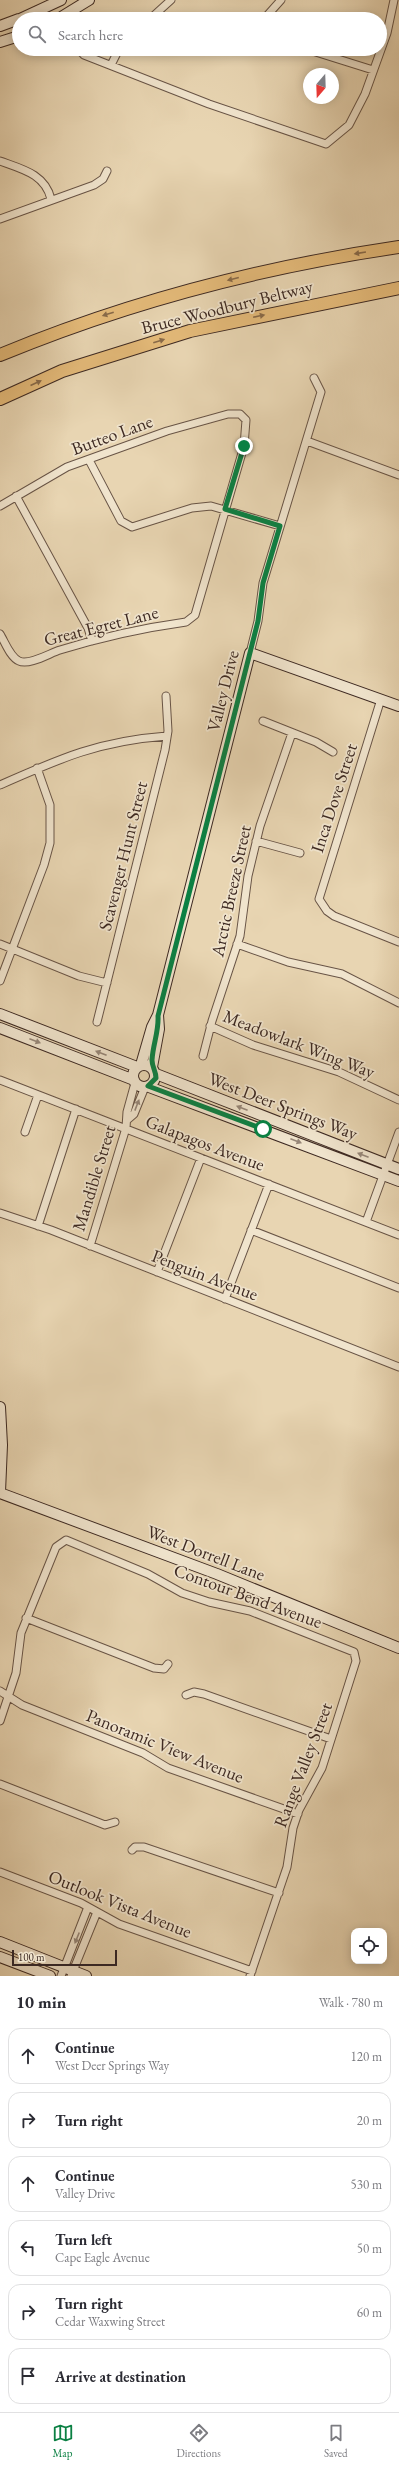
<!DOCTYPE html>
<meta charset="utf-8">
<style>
body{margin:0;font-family:"EB Garamond",serif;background:#f2f2f3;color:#2b2b33}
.controls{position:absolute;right:12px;bottom:12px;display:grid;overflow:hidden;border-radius:8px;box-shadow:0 2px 10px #0003}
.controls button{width:36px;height:36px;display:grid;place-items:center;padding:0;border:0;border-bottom:1px solid #e1e1e2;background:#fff;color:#2b2b33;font:20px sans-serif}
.compass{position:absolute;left:303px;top:68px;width:36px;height:36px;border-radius:50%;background:#fff;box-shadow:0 2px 10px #0003;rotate:199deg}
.scale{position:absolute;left:12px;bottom:10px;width:105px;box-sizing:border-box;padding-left:4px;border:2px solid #3d2922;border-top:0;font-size:11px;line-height:14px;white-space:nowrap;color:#3d2922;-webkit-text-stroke:3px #f0e4cd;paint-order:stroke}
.stop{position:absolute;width:12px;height:12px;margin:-9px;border:3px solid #0b8043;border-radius:50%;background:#fff}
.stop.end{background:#0b8043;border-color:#fff;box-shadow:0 1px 4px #0008}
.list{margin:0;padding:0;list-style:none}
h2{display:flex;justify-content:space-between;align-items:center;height:52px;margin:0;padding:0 16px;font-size:17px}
h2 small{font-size:13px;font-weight:400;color:#7c7c81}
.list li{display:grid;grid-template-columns:26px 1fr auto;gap:12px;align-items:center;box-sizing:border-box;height:56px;margin:0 8px 8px;padding:0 8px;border:1px solid #e1e1e2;border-radius:12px}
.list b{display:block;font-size:15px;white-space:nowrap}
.list p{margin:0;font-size:13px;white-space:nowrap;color:#7c7c81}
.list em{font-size:13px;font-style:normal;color:#7c7c81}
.icon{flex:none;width:22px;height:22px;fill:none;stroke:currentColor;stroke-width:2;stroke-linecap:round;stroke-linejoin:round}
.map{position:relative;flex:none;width:399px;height:1976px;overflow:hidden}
.search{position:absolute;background:#fff;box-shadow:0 2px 10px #0003;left:12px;right:12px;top:12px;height:44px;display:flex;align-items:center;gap:10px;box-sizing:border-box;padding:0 14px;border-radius:22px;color:#7c7c81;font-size:15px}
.sheet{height:436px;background:#fff}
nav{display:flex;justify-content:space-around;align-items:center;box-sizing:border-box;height:56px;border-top:1px solid #e1e1e2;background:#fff;font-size:11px;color:#7c7c81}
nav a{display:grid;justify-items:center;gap:2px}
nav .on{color:#0b8043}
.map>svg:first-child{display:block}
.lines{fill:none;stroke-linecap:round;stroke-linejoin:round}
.street-casing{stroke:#685446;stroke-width:9}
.secondary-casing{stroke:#3d2922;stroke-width:12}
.highway-casing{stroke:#3d2922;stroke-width:14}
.street{stroke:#f0e4cd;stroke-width:7}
.secondary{stroke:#f0e4cd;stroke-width:10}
.highway{stroke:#e4ba79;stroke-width:12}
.oneway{fill:#886a49}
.oneway2{fill:#968678}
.route{stroke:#0b8043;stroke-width:5}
.labels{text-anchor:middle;stroke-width:3.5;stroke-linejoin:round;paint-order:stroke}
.street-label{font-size:18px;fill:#3d2922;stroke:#f0e4cd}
</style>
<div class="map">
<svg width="399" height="1976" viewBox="0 0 399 1976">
<rect width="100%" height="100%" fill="#e8d5b2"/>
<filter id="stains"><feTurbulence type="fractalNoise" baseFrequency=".005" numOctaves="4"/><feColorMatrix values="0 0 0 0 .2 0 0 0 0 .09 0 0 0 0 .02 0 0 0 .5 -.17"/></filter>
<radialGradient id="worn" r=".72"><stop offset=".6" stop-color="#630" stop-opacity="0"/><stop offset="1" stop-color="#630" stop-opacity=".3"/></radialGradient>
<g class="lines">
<!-- street casing -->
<g class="street-casing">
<path id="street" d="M150,19L171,0
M264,19L281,0
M78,49L84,55L209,104L326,144L349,125L365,94L387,33L394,0
M306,49L373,70
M111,65L119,49
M0,161C22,169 45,174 51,199
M0,219L94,185L103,179L107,171
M307,441L399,475
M89,460L121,521L132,527L192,508L211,506L280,526
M16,496L88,628L92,641
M0,506L67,467L167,431L228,414H240L246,420L244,446L197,608L195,615L186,622C143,628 102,637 60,650C50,653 29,666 19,661C10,657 5,642 0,634
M250,653L258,621L263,583L321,392L314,378
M381,699L319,899L327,911L334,916L399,942
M263,721L316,742L333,752
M0,785C61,758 99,741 167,736
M256,841L300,853
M0,944L79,976L107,983
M237,944L288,962L342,974L399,1003
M0,981L44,865L50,843V805L37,768
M97,1022L165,750L168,731L166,696
M210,1026L253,1045L339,1072L399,1100
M203,1056L212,1021L240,936L248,876L260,826L292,733
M0,1080L399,1235
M127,1120L134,1114L145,1087
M25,1132L38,1095
M0,1213L51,1230L399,1367
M366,1222L399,1132
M38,1226L76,1109
M251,1230L399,1288
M90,1246L126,1128L127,1112L135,1083
M157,1272L201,1158
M225,1299L269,1184
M26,1618L154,1668L164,1669L168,1664
M0,1691L22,1705L143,1753L168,1768L298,1814
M186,1695L194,1692L204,1694L331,1739
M0,1721L16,1673L21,1633L56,1547L66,1540L148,1574L182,1593L209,1602L250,1611L354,1652L356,1661L322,1768L299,1810L293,1828L287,1867L250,1976
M0,1784L105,1825L115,1822
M132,1850L135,1847H144L279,1893
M0,1872L81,1903L119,1924L252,1971
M61,1976L88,1907
M71,1976L97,1912"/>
</g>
<!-- secondary casing -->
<g class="secondary-casing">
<path id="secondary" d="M20,19L61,0
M58,19L89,0
M0,26L19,19
M0,42L19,36
M0,1014L137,1067
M0,1028L134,1080
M133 1076a11 11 0 1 1 22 0a11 11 0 1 1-22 0Z
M141,1065L152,1027L158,1015L250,653L399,706
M152,1067L159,1029L158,1015
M156,1074L399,1169
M149,1087L399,1181
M0,1407L2,1445L0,1492
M0,1493L217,1574L399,1648
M0,1942L86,1976
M0,1957L50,1976"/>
</g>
<!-- highway casing -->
<g class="highway-casing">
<path id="highway" d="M0,355C128,302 262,267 399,247
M0,399L62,371L190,331L399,288"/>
</g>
<!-- street -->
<use href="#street" class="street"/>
<!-- secondary -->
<use href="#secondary" class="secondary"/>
<!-- highway -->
<use href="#highway" class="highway"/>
</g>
<!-- one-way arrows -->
<defs><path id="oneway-solid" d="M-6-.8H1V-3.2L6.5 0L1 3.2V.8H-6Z"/></defs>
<g class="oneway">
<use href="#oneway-solid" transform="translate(360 253) rotate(171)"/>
<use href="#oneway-solid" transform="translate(233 279) rotate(166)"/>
<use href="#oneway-solid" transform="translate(108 314) rotate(163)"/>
<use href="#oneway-solid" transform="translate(259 316) rotate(-12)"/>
<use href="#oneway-solid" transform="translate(159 341) rotate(-17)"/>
<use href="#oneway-solid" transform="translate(36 383) rotate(-24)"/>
</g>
<g class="oneway2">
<use href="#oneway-solid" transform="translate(35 1041) rotate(21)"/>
<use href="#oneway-solid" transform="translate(101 1053) rotate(-159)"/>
<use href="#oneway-solid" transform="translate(137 1105) rotate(-69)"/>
<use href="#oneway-solid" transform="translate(242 1108) rotate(-159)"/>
<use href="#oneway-solid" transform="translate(296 1141) rotate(21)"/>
<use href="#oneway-solid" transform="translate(363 1155) rotate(-159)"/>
<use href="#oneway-solid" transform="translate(77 1938) rotate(112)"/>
</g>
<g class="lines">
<!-- route -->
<path class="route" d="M244,446L225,509L280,526L263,583L258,621L158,1016C159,1031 153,1044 152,1060C152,1067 156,1071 156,1078L148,1086L263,1129"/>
</g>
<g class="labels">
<!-- street labels -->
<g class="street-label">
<text transform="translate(227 307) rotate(-14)" y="6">Bruce Woodbury Beltway</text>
<text transform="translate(112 435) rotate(-20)" y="6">Butteo Lane</text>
<text transform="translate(101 626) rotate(-14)" y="6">Great Egret Lane</text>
<text transform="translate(223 691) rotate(-76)" y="6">Valley Drive</text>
<text transform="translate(334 798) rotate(-72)" y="6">Inca Dove Street</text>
<text transform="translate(123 856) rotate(-76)" y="6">Scavenger Hunt Street</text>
<text transform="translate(231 891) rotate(-78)" y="6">Arctic Breeze Street</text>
<text transform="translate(299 1044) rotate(21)" y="6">Meadowlark Wing Way</text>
<text transform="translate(283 1106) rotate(21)" y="6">West Deer Springs Way</text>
<text transform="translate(205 1143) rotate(21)" y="6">Galapagos Avenue</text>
<text transform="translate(94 1178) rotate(-73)" y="6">Mandible Street</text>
<text transform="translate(205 1275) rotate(21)" y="6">Penguin Avenue</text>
<text transform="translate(206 1553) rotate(21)" y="6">West Dorrell Lane</text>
<text transform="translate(248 1596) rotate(20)" y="6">Contour Bend Avenue</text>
<text transform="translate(165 1746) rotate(22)" y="6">Panoramic View Avenue</text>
<text transform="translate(303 1765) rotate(-69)" y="6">Range Valley Street</text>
<text transform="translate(120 1904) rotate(22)" y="6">Outlook Vista Avenue</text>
</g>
</g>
<rect width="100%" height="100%" filter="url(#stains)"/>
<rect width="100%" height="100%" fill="url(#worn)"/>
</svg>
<div class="controls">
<button><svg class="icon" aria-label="locate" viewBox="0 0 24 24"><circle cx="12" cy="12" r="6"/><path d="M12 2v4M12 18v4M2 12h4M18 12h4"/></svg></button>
</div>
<svg class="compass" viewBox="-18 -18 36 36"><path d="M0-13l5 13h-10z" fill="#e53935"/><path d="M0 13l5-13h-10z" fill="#7c7c81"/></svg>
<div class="scale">100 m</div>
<div class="stop" style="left:263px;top:1129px"></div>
<div class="stop end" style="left:244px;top:446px"></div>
<div class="search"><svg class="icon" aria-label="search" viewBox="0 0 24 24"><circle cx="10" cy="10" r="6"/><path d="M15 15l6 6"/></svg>Search here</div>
</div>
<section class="sheet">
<h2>10 min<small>Walk · 780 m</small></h2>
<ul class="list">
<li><svg class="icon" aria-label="ahead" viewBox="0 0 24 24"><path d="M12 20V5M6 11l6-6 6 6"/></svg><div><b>Continue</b><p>West Deer Springs Way</p></div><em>120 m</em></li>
<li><svg class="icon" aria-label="right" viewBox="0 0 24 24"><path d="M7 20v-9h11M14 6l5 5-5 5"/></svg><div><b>Turn right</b></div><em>20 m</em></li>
<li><svg class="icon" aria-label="ahead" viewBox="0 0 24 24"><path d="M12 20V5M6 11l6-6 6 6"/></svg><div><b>Continue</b><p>Valley Drive</p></div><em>530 m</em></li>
<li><svg class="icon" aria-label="left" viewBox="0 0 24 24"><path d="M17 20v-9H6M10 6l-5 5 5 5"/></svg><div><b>Turn left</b><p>Cape Eagle Avenue</p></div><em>50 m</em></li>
<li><svg class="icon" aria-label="right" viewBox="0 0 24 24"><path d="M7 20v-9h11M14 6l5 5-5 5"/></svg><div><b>Turn right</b><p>Cedar Waxwing Street</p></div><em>60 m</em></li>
<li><svg class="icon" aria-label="arrive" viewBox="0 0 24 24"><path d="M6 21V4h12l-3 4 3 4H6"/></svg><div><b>Arrive at destination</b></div></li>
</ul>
</section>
<nav>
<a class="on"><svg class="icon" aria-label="map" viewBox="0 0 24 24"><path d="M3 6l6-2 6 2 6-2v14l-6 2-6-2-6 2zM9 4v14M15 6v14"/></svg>Map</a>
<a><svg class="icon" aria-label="directions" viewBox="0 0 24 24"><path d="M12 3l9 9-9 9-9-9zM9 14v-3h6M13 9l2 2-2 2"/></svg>Directions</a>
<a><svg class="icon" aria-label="saved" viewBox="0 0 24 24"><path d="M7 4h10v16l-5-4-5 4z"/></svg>Saved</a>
</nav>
